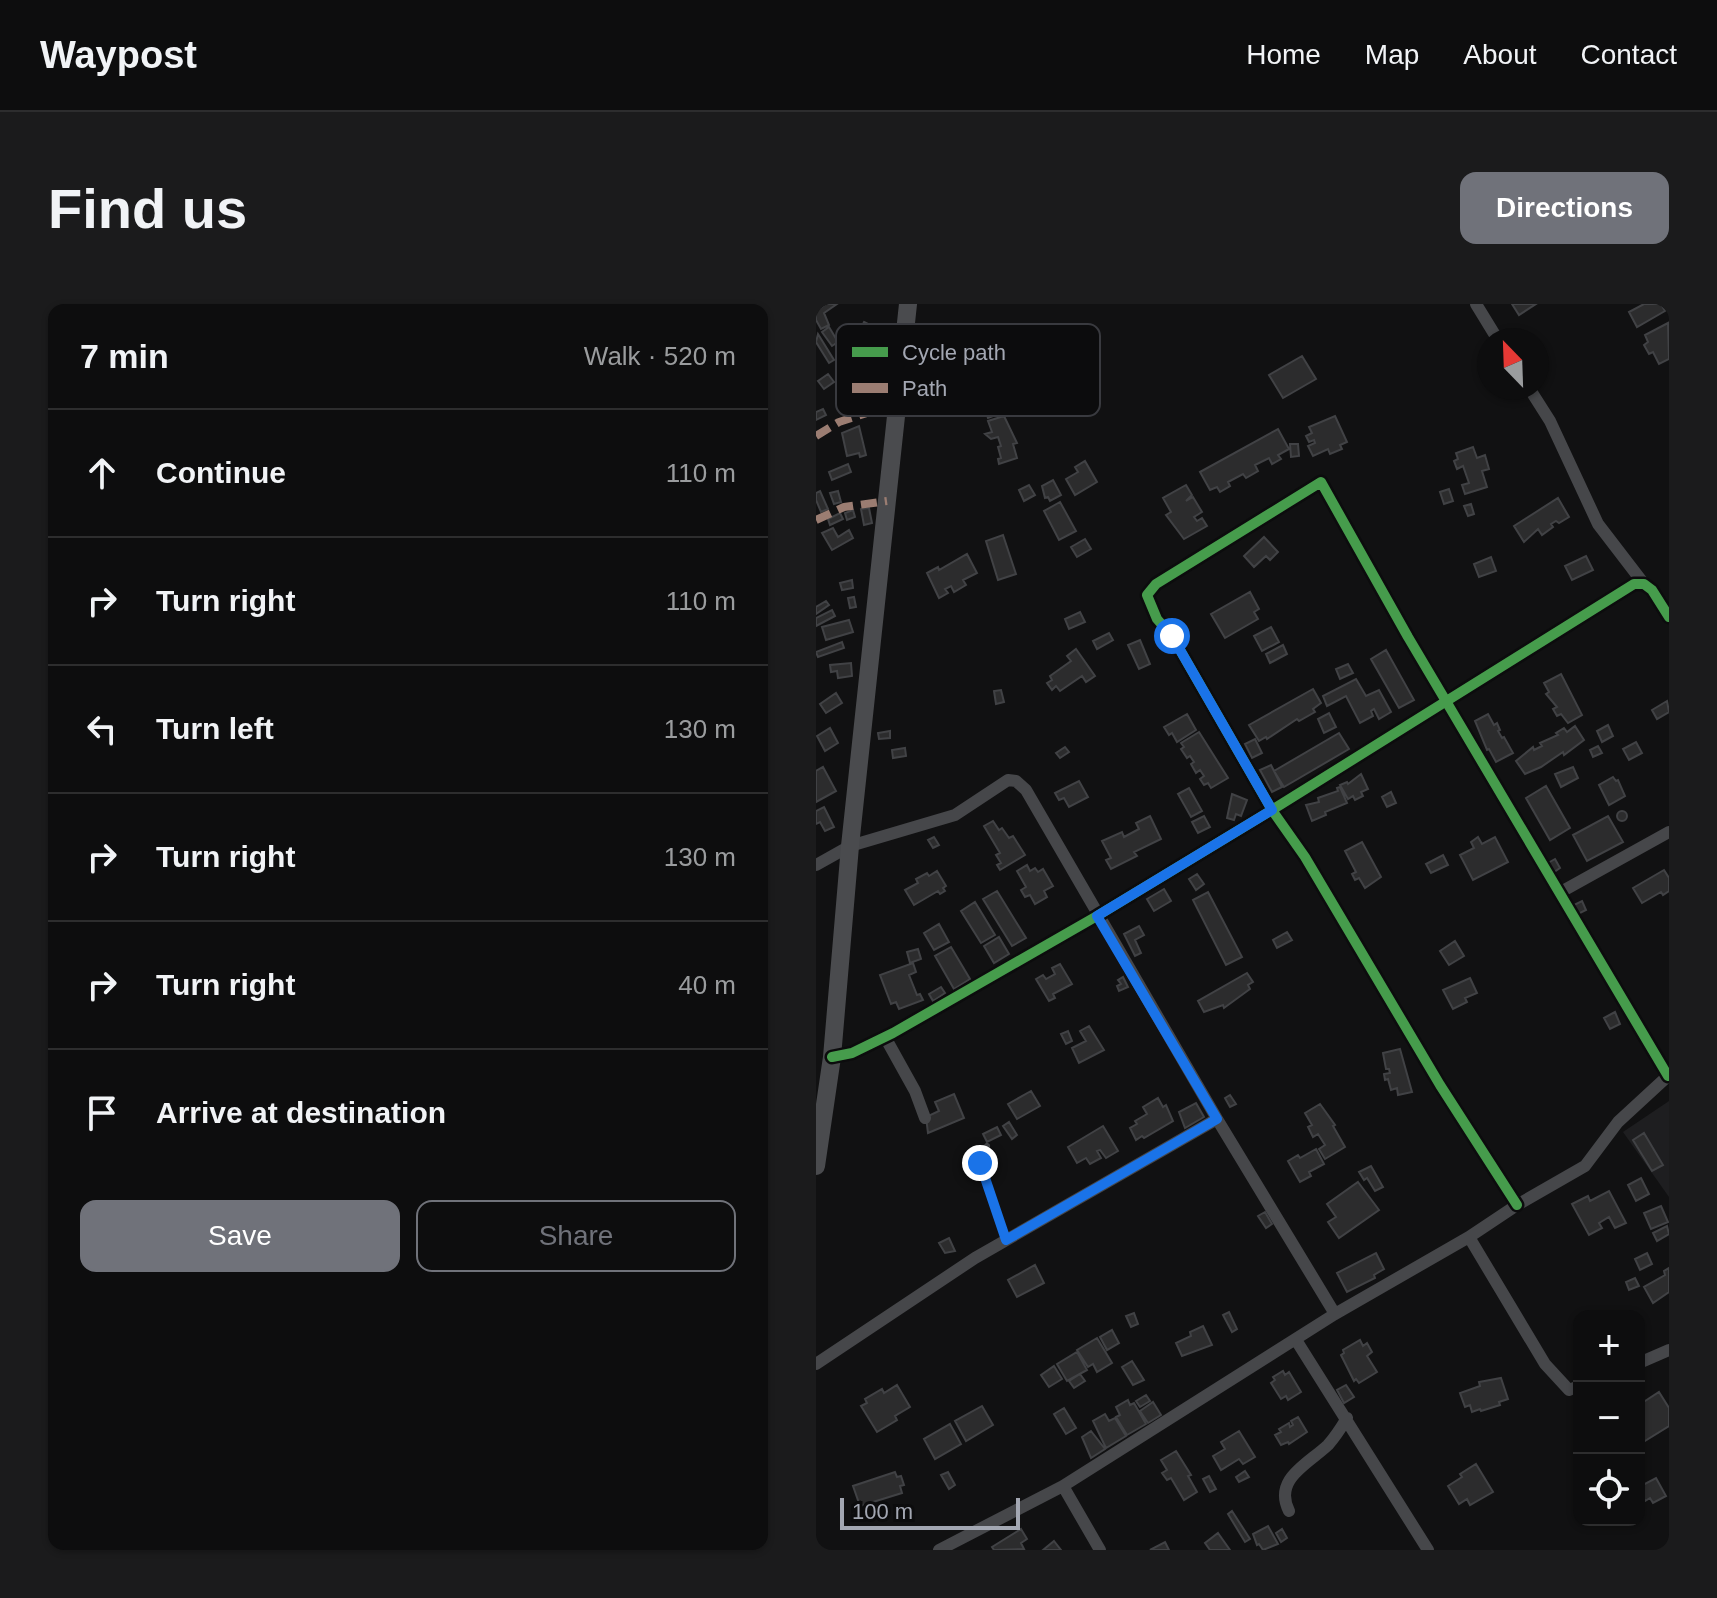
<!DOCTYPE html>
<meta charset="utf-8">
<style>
body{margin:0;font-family:Helvetica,sans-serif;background:#1b1b1c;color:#f1f3f6}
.controls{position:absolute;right:24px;bottom:24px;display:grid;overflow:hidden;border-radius:16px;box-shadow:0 2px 6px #0004}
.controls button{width:72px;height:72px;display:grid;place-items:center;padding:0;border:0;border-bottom:2px solid #2d2d2e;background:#0d0d0e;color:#f1f3f6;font:40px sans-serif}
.compass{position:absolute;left:661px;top:24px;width:72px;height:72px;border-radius:50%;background:#0d0d0e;box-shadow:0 2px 6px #0004;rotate:337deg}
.scale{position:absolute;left:24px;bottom:20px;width:180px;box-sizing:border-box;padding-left:8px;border:4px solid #a3a7b2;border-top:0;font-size:22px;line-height:28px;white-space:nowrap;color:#a3a7b2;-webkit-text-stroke:6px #0c0c0d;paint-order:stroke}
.stop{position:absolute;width:24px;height:24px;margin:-18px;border:6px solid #1a73e8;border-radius:50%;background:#fff}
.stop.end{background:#1a73e8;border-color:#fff;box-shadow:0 2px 8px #0008}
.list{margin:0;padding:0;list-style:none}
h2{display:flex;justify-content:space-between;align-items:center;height:104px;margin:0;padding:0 32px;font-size:34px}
h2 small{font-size:26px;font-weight:400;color:#9a9c9e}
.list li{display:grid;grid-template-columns:52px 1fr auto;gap:24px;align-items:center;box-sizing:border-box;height:128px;padding:0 32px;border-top:2px solid #2d2d2e}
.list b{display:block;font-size:30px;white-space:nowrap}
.list em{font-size:26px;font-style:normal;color:#9a9c9e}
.actions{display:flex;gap:16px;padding:24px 32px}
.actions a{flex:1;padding:18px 0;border:2px solid #70727a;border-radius:16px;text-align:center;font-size:28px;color:#70727a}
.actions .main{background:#70727a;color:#fff}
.icon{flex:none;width:44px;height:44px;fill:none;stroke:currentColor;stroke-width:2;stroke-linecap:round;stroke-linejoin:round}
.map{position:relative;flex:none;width:853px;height:1246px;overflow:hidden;border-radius:16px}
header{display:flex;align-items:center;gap:48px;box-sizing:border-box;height:112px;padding:0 40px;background:#0d0d0e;border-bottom:2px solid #2d2d2e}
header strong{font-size:38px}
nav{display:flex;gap:44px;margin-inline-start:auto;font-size:28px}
.intro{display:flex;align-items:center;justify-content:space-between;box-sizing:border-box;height:192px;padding:0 48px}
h1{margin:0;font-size:56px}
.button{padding:20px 36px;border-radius:16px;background:#70727a;color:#fff;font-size:28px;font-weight:700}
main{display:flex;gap:48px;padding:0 48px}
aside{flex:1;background:#0d0d0e;border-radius:16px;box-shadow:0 2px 6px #0004}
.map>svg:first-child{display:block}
.built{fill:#1e1e20}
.building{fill:#2c2c2d;stroke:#414245;stroke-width:2}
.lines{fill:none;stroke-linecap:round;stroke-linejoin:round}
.lane{stroke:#46474a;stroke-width:6}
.street{stroke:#46474a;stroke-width:12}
.secondary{stroke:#4a4b4e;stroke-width:18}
.quiet{stroke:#9b7d72;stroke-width:8;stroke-dasharray:16 8;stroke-linecap:butt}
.cycleway-casing{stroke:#0c0c0d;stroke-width:15}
.cycleway{stroke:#469c4c;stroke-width:10}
.route{stroke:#1a73e8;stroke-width:10}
.key{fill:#0c0c0d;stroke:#393a3f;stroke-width:2}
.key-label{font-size:22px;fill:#a3a7b2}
</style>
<header>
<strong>Waypost</strong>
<nav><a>Home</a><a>Map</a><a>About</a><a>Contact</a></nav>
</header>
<div class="intro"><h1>Find us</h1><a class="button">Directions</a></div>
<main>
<aside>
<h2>7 min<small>Walk · 520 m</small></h2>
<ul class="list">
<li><svg class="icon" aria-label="ahead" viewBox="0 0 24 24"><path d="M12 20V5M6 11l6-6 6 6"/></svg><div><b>Continue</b></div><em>110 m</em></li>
<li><svg class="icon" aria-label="right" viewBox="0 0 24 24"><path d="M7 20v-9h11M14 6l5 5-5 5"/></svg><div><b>Turn right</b></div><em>110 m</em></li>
<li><svg class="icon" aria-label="left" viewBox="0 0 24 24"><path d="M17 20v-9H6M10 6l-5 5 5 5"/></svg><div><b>Turn left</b></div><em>130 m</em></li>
<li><svg class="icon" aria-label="right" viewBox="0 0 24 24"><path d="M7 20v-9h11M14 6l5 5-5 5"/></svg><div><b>Turn right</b></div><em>130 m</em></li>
<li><svg class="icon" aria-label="right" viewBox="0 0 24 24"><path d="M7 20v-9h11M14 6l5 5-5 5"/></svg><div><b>Turn right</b></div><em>40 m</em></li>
<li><svg class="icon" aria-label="arrive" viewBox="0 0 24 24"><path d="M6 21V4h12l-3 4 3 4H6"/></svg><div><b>Arrive at destination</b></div></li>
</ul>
<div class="actions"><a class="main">Save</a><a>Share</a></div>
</aside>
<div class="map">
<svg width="853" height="1246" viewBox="0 0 853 1246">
<rect width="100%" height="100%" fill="#111112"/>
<!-- built -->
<path class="built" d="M853,797V893L807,828Z"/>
<!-- building -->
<path class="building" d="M10,0H21L8,9L13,21L5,25L0,16V7Z
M696,0H720L703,11Z
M828,0H845L849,7L821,23L813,8Z
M48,18L58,23L52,35L42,31Z
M852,19L853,55L843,60L837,48L833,50L828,41L832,38L829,31Z
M13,23L22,38L16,42L6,28Z
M2,30L18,56L13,59L0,38Z
M486,52L500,75L467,94L453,71Z
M12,70L18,78L8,85L2,77Z
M178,82L188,108L172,114L169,105L164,107L161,99L165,97L162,87Z
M7,105L10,111L0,116V108Z
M188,112L201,139L197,140L201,154L183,160L182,155L185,154L182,143L185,142L182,133L175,135L169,130L176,128L172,117Z
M519,112L531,138L524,141L526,145L514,150L512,145L497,152L492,142L499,139L498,136L493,138L490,132L496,129L493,123Z
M43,122L50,151L44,153L43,149L31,152L26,129Z
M462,125L473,145L462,151L465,155L456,160L453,154L439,161L442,167L430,174L427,170L412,178L414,182L404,188L401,183L394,186L384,168Z
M474,140H482L483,152L475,153Z
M657,143L661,154L669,151L673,165L666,167L671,183L649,190L646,181L653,179L647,162L641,165L638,157L642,155L640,149Z
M269,157L281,178L259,191L250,175L262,168L259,163Z
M32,160L35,168L16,176L13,168Z
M237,176L245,191L234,197L232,193L229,194L226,182Z
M213,181L219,191L208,197L203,186Z
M370,181L376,191L370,197L377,193L386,208L378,213L381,217L386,214L391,222L368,235L350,211L355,208L347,194Z
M633,185L637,197L628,200L624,188Z
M4,187L12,205L5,208L0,196V189Z
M22,187L25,198L18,200L14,189Z
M742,194L753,213L743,219L740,217L735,220L737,223L726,231L722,225L708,238L698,222Z
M244,198L260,227L243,236L228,207Z
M655,200L658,210L652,212L648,202Z
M53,204L56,219L48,221L45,205Z
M37,206L39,213L31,216L29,209Z
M24,209L27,215L14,221L12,215Z
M17,224L22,233L33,226L37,234L16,246L6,229Z
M187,231L200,270L182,276L170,237Z
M448,233L462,248L454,256L450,252L438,263L428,252Z
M269,235L275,245L261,253L255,243Z
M151,250L161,269L147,276L150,281L138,288L135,282L129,285L132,289L123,294L111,269L122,263L123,266Z
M770,252L777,266L756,276L749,262Z
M675,253L680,267L663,273L658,260Z
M36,276L37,284L26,286L24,279Z
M434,288L443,305L438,308L442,315L409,334L395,310Z
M38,293L40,303L34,304L32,294Z
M10,297L13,301L0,310V303Z
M16,306L19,312L0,322V314Z
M264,308L269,318L253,325L249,315Z
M33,316L37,328L10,336L6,323Z
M455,323L463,338L446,347L438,332Z
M293,329L297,336L281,345L277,337Z
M324,336L334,360L323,365L312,341Z
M26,338L28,344L2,353L0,348Z
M467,341L471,350L454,359L450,350Z
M260,345L279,372L270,378L266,372L244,387L240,382L236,386L231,379L236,376L234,372L255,357L251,352Z
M570,346L598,396L583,404L555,355Z
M35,359L36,372L22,374L21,367L15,368L14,361Z
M532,360L537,369L524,375L520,365Z
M745,370L766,411L752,419L745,410L741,412L737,405L741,403L730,390L733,388L728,379Z
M540,375L550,392L563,386L575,408L563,415L558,405L555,407L557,412L544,419L530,392L511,402L507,392Z
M497,385L505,399L497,405L499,408L483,417L481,415L451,435L450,433L443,437L433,421Z
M185,386L188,398L180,400L178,387Z
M20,389L26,399L10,409L4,400Z
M851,397L853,408L841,415L836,406Z
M513,409L520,423L508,429L502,415Z
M371,410L380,426L361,438L356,429L353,431L348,423Z
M672,410L678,421L681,419L684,426L682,427L686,434L688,433L697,449L680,458L673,445L671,446L659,417Z
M792,421L797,432L786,438L781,427Z
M759,422L768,436L748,451L747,448L725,463L709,470L700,457L717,443L718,446L726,442L724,439L742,431L740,429L748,424L751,428Z
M14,424L22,439L9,447L1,432Z
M74,427V434L63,435L62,429Z
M383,428L412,474L395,484L392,479L388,481L384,475L388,472L384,466L380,469L375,460L378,458L374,452L371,454L365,445L368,443L365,439Z
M523,429L533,445L468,483L458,467Z
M439,435L446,449L436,454L429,440Z
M820,438L826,449L813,456L807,445Z
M782,442L786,449L777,453L774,446Z
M249,443L253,448L244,454L240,449Z
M89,444L90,452L77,454L76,446Z
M455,461L466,483L456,488L444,466Z
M7,463L20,487L0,498V467Z
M757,463L762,474L745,483L739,470Z
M545,470L552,485L545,488L547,492L539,496L537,492L532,495L524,481L531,478L532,480Z
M797,473L800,477L802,476L809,492L793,501L783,481Z
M263,477L272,493L253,503L248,494L243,496L239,489Z
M730,482L754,524L734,536L710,494Z
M524,483L531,499L509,508L510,511L496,517L490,501L503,498L502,494L522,487L521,484Z
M373,484L386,507L375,513L362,490Z
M575,488L580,499L571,503L566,493Z
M416,490L431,496L425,512L420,510L418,516L411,514Z
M8,503L18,523L9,527L4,518L0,520V507Z
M801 512a5 5 0 1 1 10 0a5 5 0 1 1-10 0Z
M334,512L345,535L318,548L321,552L295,565L290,556L295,554L286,537L306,528L308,533L323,525L320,519Z
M388,512L394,523L382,529L376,518Z
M792,512L807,538L771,557L757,531Z
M177,517L183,526L186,524L193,534L197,532L209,551L184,566L181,561L185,559L180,551L184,549L168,522Z
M118,533L123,541L117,544L112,536Z
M662,533L666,540L679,533L692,558L657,576L644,551L658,544L655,538Z
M546,538L565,573L549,584L543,574L539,576L536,570L540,568L529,547Z
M627,551L632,561L615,569L610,560Z
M739,555L744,564L738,568L732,559Z
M211,561L214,567L219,564L222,568L227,565L237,582L228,587L231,593L219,600L214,591L209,593L205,586L210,583L201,567Z
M848,566L853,574V587L847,591L845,588L826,599L817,584Z
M121,567L130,582L127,584L129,587L124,590L122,587L98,601L89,586L102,579L100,575L111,569L113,572Z
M381,570L388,580L380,586L373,575Z
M348,585L355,597L338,607L331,595Z
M181,587L210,634L196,642L167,595Z
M392,588L426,653L410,661L377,596Z
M766,597L770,606L762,610L758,601Z
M159,598L179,631L165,639L145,607Z
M123,620L133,638L118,646L108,629Z
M323,622L328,631L319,636L325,649L319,652L308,630Z
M471,628L476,636L461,644L457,636Z
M183,633L193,650L178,659L168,642Z
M639,637L648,652L633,661L624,647Z
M135,643L154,675L138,685L119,652Z
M102,645L105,655L94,659L91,648Z
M97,659L100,668L93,671L101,691L104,690L107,696L83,705L80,698L75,700L64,671Z
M244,660L256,680L237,690L239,694L233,697L220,675L227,671L230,675L239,670L236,664Z
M431,669L437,678L432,681L434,685L408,704L407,701L388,708L382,697Z
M307,673L312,683L303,687L301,682L305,680L302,676Z
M654,674L661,689L649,694L651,698L637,705L627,686Z
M125,683L129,689L117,697L113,690Z
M799,708L804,720L794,725L788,714Z
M273,722L288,746L263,759L256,744L270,737L264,727Z
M252,727L256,737L250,740L245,730Z
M584,745L596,788L582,791L581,784L575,786L572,775L569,776L568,770L574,769L573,765H570L567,749Z
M215,787L224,802L201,815L192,800Z
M138,790L148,814L112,829L110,813L123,807L119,798Z
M414,791L420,800L414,803L409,794Z
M342,794L347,803L350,801L357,817L328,834L326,832L320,836L314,824L321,820L319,817L331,810L327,803Z
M380,799L388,813L369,824L363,808Z
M504,800L519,821L517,822L529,843L509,855L503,845L509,841L502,830L497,833L492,823L496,821L489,809Z
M193,818L201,831L196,835L187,822Z
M287,822L302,847L290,854L284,846L281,847L285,854L274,860L270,854L261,859L252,843Z
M181,823L185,831L171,838L167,830Z
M828,829L847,861L836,867L817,836Z
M500,845L508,860L493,868L495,872L484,878L472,857L482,851L484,854Z
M555,862L567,883L559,887L551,874L548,876L543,868Z
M825,874L833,890L820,897L812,881Z
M542,878L563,906L523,934L512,918L520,913L511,900Z
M793,887L810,919L799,924L793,913L783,919L786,924L773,931L756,900L772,892L774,897Z
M845,902L852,918L835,925L828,909Z
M449,908L456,920L450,924L442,912Z
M851,922L853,930L841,937L837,929Z
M133,934L139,947L129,949L123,939Z
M560,949L568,965L558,971L559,974L531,988L521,969Z
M831,949L836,960L824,966L819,955Z
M219,961L228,979L201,993L192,976Z
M853,964V988L837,999L828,983L849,971L848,967Z
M819,974L823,982L813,986L810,978Z
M413,1008L421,1025L416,1028L407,1011Z
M318,1009L322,1020L315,1023L310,1012Z
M387,1022L396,1041L366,1052L360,1039L375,1032L374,1028Z
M296,1026L303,1039L291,1046L284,1033Z
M281,1034L296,1059L281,1068L277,1060L272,1063L261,1046Z
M544,1036L547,1042L551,1039L556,1048L551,1052L561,1068L543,1079L540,1075L538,1077L525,1051L528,1049L527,1046Z
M261,1048L271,1066L251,1077L241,1060Z
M316,1057L328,1076L317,1081L306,1063Z
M238,1062L246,1075L233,1083L225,1071Z
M467,1067L469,1071L473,1068L485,1088L472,1096L470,1092L465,1095L455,1079L459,1076L457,1073Z
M264,1070L269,1077L258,1084L253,1077Z
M685,1074L692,1095L683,1098L684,1101L665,1107L664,1105L656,1108L654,1101L649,1103L644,1089L664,1082L663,1078Z
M81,1081L94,1103L79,1112L81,1116L61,1128L45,1102L51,1099L49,1095L66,1085L68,1089Z
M530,1081L538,1093L528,1099L521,1086Z
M843,1088L853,1104V1122L824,1140L823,1101Z
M330,1091L334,1097L324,1103L320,1097Z
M312,1096L314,1101L318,1099L330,1120L311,1131L300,1113L304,1111L300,1103Z
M337,1098L345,1111L332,1119L324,1107Z
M166,1102L177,1121L150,1137L139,1117Z
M248,1104L260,1124L250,1130L238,1110Z
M289,1110L293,1117L299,1114L310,1132L290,1144L277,1117Z
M482,1113L491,1128L473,1140L472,1138L465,1141L459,1131L465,1128L463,1125L473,1119L474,1123L477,1121L475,1117Z
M134,1120L145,1140L119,1155L108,1135Z
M275,1127L289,1145L275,1154L266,1133Z
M423,1127L439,1153L427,1160L423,1155L405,1166L397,1152L409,1145L405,1138Z
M360,1147L375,1171L372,1172L381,1188L368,1196L355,1174L351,1176L346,1169L351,1166L345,1156Z
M660,1160L677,1188L654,1201L651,1195L643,1200L632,1182L646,1173L644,1170Z
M429,1167L433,1173L423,1178L420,1173Z
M79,1168L81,1173L85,1172L88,1181L84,1182L86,1189L44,1202L37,1182Z
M132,1168L139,1181L133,1185L125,1171Z
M393,1172L400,1185L394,1188L387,1175Z
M840,1174L850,1192L837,1199L834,1194L829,1197L823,1183Z
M416,1207L434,1235L429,1238L412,1210Z
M452,1222L462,1240L447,1246L443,1240L441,1241L437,1230Z
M205,1225L211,1235L205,1239L208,1245L178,1246L176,1243Z
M466,1225L471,1234L465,1238L460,1229Z
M402,1229L414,1246H394L389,1239Z
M238,1237L245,1246H227Z
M349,1238L353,1246H334Z"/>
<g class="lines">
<!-- lane -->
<path class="lane" d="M171,842L164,853V859L190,936"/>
<!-- street -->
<path class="street" d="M660,0L682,36
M713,84L734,117L782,220L828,280
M0,561L34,542L139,511L192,476L200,477L210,486L401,815L519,1010
M743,589L853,528
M69,733L99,787L109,814
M16,753L36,749L77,729L281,612L456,506L818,280H828L836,286L853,313
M701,901L624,781L489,553L456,506L356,332L341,315L331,291L340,280L505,178L592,333L852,772
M653,933L729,1060L753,1086L763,1082
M480,1036L612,1246
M823,1059L853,1046
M0,1060L159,954L401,815
M247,1182L284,1246
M473,1207C457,1175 492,1160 512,1141C520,1132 525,1124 531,1114
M123,1246L247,1182L519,1010L653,933L701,901L769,862L802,818L853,771"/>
<!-- secondary -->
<path class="secondary" d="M0,862L16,753L34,542L92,0"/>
<!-- quiet -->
<path class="quiet" d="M0,132L23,118L82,99
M0,216L28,203L71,197"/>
<!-- cycleway casing -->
<g class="cycleway-casing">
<path id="cycleway" d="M16,753L36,749L77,729L281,612L456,506L818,280H828L836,286L853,313
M701,901L624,781L489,553L456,506L356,332L341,315L331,291L340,280L505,178L592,333L852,772"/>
</g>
<!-- cycleway -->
<use href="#cycleway" class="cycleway"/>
</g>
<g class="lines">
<!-- route -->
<path class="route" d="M164,859L190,936L401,815L281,612L456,506L356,332"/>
</g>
<!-- legend -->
<rect x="20" y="20" width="264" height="92" rx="12" class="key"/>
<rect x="36" y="43" width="36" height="10" fill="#469c4c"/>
<rect x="36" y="79" width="36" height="10" fill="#9b7d72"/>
<g class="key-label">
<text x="86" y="56">Cycle path</text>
<text x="86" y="92">Path</text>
</g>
</svg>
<div class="controls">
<button>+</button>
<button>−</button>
<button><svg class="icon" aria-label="locate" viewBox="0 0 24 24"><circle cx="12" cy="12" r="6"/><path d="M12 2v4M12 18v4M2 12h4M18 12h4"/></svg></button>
</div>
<svg class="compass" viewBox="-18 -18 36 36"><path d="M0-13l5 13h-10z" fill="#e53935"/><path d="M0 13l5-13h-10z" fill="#9a9c9e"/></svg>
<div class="scale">100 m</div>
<div class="stop" style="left:356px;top:332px"></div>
<div class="stop end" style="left:164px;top:859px"></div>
</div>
</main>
